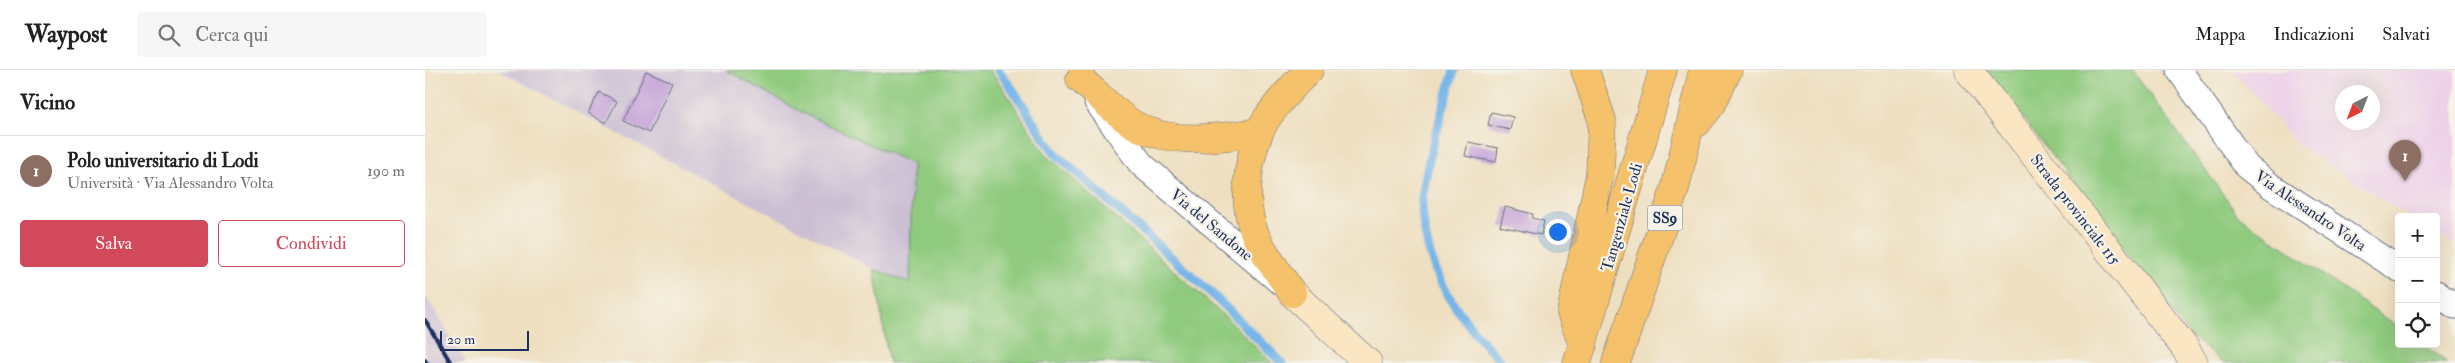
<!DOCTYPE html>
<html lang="it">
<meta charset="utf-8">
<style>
body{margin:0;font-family:"IM FELL Double Pica",serif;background:#f6f6f6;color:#222}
.controls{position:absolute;right:15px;bottom:15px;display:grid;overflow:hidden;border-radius:5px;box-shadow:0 5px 20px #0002}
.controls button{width:45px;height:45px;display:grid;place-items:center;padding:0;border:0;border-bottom:1px solid #e0e0e0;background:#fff;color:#222;font:25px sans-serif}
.compass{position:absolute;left:1910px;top:15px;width:45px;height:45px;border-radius:50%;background:#fff;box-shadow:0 5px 20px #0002;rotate:222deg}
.scale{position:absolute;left:15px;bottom:12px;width:89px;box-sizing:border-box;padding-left:5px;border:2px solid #1b2f5e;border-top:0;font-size:14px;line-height:18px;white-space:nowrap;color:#1b2f5e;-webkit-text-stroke:4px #f7f3e8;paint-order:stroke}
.you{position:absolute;left:1132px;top:161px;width:18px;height:18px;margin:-12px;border:4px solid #fff;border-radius:50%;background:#1a73e8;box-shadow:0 0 0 8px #1a73e833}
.badge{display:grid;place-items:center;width:32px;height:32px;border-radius:50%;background:#d1495b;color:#fff;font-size:16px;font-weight:700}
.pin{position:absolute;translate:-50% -41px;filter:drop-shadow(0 1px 2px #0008)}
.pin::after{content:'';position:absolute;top:26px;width:18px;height:15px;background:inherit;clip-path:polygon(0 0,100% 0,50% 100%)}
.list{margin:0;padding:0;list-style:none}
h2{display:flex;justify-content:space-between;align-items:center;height:65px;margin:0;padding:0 20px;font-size:21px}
h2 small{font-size:16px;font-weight:400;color:#767676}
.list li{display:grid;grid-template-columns:32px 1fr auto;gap:15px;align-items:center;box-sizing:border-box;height:70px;padding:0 20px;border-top:1px solid #e0e0e0}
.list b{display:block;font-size:19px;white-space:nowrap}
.list p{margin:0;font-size:16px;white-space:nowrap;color:#767676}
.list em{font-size:16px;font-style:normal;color:#767676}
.actions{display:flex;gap:10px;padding:15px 20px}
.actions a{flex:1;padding:11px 0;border:1px solid #d1495b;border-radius:5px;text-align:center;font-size:18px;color:#d1495b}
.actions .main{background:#d1495b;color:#fff}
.icon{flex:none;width:28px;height:28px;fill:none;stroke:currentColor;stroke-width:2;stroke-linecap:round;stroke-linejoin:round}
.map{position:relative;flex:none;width:2030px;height:293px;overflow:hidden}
header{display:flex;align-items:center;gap:30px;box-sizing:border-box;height:70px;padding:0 25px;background:#fff;border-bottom:1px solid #e0e0e0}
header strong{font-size:24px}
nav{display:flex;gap:28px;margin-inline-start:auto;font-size:18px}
.search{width:350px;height:45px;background:#f6f6f6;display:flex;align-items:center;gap:12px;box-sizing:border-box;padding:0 18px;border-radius:5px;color:#767676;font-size:19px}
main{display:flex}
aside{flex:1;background:#fff}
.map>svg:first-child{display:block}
.built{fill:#edd1e9;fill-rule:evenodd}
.industrial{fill:#ccbfd4}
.green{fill:#8fca7e;stroke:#557c6e}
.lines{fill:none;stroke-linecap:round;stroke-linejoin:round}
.stream{stroke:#74b5e8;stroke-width:9}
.building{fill:#bd98d6}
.street-casing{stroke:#656d80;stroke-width:27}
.secondary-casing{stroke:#656d80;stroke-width:29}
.highway-casing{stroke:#656d80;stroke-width:29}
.street{stroke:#fff;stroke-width:25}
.secondary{stroke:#fbe6c4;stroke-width:28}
.highway{stroke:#f5c16b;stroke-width:28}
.rail{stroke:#1b2f5e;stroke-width:4}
.labels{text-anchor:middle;stroke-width:4.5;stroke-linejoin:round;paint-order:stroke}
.shield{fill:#f7f3e8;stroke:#5d6a87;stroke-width:1}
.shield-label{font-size:15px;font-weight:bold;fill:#1b2f5e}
.street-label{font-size:16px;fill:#1b2f5e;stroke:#f7f3e8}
</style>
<header>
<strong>Waypost</strong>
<div class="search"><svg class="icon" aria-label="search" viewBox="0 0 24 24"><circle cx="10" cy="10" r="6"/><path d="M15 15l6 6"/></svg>Cerca qui</div>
<nav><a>Mappa</a><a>Indicazioni</a><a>Salvati</a></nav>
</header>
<main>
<aside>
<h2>Vicino<small></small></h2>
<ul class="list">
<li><span class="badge" style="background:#8d6e63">1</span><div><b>Polo universitario di Lodi</b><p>Università · Via Alessandro Volta</p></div><em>190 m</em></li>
</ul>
<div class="actions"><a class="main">Salva</a><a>Condividi</a></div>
</aside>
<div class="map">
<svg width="2030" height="293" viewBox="0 0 2030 293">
<rect width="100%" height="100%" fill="#f7f3e8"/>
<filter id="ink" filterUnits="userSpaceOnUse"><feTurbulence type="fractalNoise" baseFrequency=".02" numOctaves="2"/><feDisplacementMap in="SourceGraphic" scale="10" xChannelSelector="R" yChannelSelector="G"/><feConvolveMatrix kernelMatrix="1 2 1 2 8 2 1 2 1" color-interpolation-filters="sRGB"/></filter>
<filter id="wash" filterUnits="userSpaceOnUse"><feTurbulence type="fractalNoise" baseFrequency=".0096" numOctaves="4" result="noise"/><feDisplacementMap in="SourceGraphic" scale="20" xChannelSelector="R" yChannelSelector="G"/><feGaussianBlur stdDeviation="1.12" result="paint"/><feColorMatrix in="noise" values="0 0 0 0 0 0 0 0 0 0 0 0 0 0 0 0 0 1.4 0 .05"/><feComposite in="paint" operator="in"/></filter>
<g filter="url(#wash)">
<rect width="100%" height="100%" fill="#eedfc0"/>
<!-- built -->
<path class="built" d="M1808,0H2030V175L2011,163V147H1985L1873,75ZM1918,22H1948V52H1918Z"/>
<!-- industrial -->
<path class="industrial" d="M73,0H301L380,44L487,94L485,213L449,199Z
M0,225L41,293H0Z"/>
<!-- green -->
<path class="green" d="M301,0H564C587,27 601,58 623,86L810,256L847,293H464L449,199L485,213L487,94L380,44Z
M1561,0H1707L1814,146L1974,258V274H1997L2023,293H1798L1765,266Z"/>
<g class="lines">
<!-- stream -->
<path class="stream" d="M573,0C596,27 609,58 632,85L783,220L857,293
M1029,0C1018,42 1002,86 997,130C996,138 998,148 999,156C1006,212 1040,254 1077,293"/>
</g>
<g id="blocks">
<!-- building -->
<path class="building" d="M221,1L247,12L224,63L198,51Z
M174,22L192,31L181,53L163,43Z
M1066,42L1088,47L1085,60L1063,55Z
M1043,72L1073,78L1071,92L1040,86Z
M1080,137L1108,144L1107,148L1119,151L1116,165L1075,156Z"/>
</g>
</g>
<g filter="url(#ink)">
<use href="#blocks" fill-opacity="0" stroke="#656d80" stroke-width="1"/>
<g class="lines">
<!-- street casing -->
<g class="street-casing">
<path id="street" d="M1754,0L1822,97L1846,116L1974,199
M672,32L716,94L854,211
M2011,223L2030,236"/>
</g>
<!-- secondary casing -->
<g class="secondary-casing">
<path id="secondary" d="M1543,0L1760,278L1769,293
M867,223L943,293"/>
</g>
<!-- highway casing -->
<g class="highway-casing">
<path id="highway" d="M655,9C671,22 685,38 702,50C740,77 791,68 834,62
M1272,53L1287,34L1303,0
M867,223C855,204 839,185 830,164C817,133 822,94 834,63C841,44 869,15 884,0
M1158,275L1146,243L1175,104L1177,50L1160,0
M1152,293L1238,0
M1191,293L1250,119L1278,0"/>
</g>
<!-- street -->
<use href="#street" class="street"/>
<!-- secondary -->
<use href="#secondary" class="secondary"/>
<!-- highway -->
<use href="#highway" class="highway"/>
<!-- rail -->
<path class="rail" d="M0,250L26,293
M0,290L2,293"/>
</g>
</g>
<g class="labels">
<!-- shield labels -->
<rect class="shield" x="1222.5" y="135.5" width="35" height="25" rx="4"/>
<g class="shield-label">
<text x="1240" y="153">SS9</text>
</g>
<!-- street labels -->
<g class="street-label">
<text transform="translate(1651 139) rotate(52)" y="6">Strada provinciale 115</text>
<text transform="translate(1886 140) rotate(34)" y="6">Via Alessandro Volta</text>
<text transform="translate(1196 147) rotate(-74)" y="6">Tangenziale Lodi</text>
<text transform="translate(787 154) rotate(40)" y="6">Via del Sandone</text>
</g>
</g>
</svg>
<div class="controls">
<button>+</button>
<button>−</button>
<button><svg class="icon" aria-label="locate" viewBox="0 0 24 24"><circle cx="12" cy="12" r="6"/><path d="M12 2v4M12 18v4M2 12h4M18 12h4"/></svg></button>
</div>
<svg class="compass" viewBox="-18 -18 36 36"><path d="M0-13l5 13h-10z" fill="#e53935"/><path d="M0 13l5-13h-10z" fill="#767676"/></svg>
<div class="scale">20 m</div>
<div class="you"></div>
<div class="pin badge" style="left:1980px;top:111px;background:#8d6e63">1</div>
</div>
</main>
